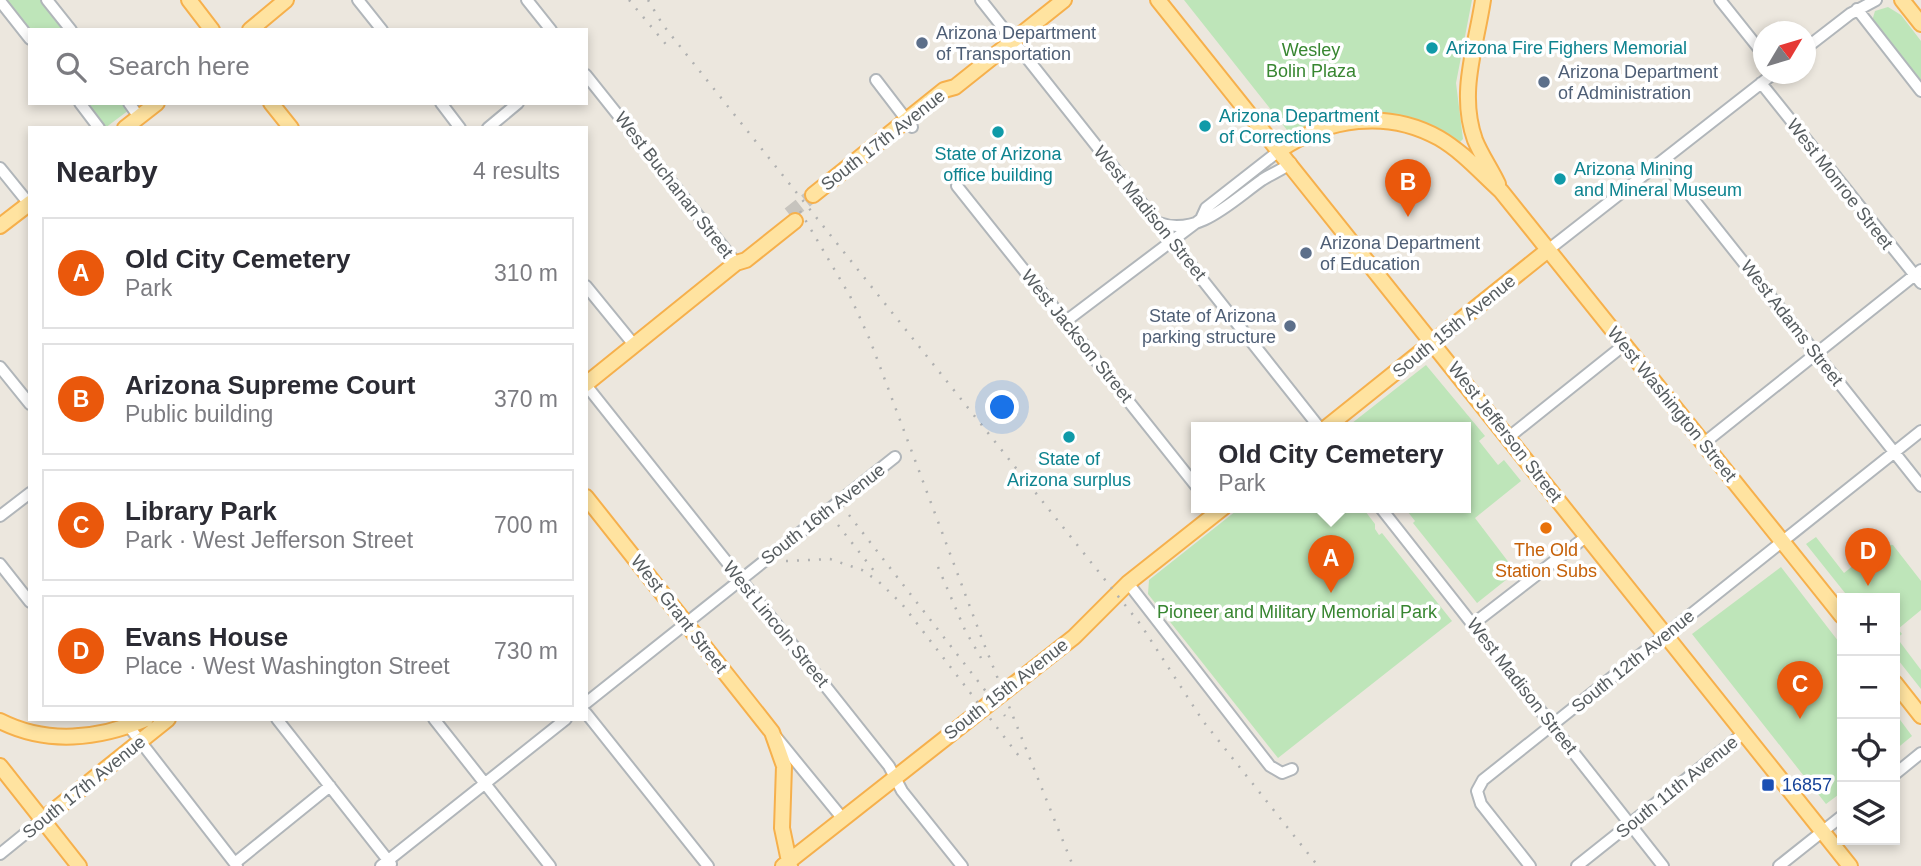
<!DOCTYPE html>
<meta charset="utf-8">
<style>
body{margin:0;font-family:Helvetica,sans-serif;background:#f7f7f7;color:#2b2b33}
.controls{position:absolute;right:21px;bottom:21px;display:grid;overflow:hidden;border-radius:0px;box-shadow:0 4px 10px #0003}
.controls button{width:63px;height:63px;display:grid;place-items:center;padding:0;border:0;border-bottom:2px solid #e1e1e2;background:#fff;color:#2b2b33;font:35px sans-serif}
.compass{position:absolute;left:1753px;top:21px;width:63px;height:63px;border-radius:50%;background:#fff;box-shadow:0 4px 10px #0003;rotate:52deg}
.you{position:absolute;left:1003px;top:408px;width:24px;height:24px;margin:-18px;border:5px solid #fff;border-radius:50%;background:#1a73e8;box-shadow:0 0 0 10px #1a73e833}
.badge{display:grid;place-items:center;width:46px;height:46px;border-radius:50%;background:#ea580c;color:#fff;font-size:23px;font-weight:700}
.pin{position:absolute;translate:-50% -58px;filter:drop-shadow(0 2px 4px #0008)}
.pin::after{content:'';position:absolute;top:37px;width:24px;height:21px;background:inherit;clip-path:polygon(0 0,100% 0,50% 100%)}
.popup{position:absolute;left:1191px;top:422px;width:280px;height:91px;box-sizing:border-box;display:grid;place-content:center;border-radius:0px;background:#fff;filter:drop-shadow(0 2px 5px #0005);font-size:23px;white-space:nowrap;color:#7c7c81}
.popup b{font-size:26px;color:#2b2b33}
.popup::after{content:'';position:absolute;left:50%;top:100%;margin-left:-14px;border:14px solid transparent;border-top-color:#fff}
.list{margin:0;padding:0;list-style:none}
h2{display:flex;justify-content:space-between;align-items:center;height:91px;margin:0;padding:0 28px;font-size:30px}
h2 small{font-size:23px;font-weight:400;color:#7c7c81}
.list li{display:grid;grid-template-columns:46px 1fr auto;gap:21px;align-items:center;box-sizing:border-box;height:112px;margin:0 14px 14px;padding:0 14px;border:2px solid #e1e1e2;border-radius:0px}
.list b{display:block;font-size:26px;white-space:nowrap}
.list p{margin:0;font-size:23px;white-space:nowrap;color:#7c7c81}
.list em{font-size:23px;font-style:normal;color:#7c7c81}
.icon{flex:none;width:38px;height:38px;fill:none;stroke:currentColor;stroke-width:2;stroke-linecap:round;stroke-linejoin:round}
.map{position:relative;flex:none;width:1921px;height:866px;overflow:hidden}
.search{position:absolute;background:#fff;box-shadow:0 4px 10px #0003;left:28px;top:28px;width:560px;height:77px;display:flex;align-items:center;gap:18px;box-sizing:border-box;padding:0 24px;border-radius:0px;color:#7c7c81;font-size:26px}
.panel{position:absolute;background:#fff;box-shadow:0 4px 10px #0003;left:28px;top:126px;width:560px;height:595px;border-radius:0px}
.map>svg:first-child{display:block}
.green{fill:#bee5b9}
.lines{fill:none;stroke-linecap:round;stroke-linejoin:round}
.major-tunnel{stroke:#c7c4be;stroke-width:14;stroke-dasharray:14 7;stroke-linecap:butt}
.minor-casing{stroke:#b1b6ba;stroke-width:14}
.major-casing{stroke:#f6b04c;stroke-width:18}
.minor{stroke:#fff;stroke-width:10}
.major{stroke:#ffe3a0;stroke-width:14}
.rail{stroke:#b0b1b1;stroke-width:2.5;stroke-dasharray:2 9;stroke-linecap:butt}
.service-dot{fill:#5c6f8a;stroke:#fff;stroke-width:2.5}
.culture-dot{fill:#0f9aa8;stroke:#fff;stroke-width:2.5}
.food-dot{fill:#e8710a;stroke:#fff;stroke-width:2.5}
.transit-dot{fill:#1a4fb4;stroke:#fff;stroke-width:2.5}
.labels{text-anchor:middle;stroke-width:7;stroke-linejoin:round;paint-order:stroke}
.service-label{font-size:18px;fill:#4e5e75;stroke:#fff;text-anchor:start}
.culture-label{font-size:18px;fill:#0d838f;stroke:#fff;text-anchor:start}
.park-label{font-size:18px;fill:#388631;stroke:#fff}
.street-label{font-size:18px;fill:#575d60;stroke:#fff}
.food-label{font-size:18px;fill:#c56008;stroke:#fff}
.transit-label{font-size:18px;fill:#164399;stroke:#fff;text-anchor:start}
</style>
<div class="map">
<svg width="1921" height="866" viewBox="0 0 1921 866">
<rect width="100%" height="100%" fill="#ece7de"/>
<!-- green -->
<path class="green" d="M4,0H44L67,30H30V33Z
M1184,0H1472L1456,83L1463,139L1460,142L1445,134L1337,118L1320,121L1291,135Z
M1888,7L1901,15L1921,41V82L1872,21L1875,11Z
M85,103H125L129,110L105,128Z
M1426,365L1485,436L1479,441L1498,465L1504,460L1521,481L1475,518L1516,572L1477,603L1413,523L1415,521L1404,507H1466V427H1347Z
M1241,507H1362L1375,524V529L1379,535L1382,533L1452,621L1278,758L1148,594L1149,580Z
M1816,537L1844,573L1880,544L1893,545L1921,581V610L1898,629L1902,634L1897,638L1921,670V689L1895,656V598H1849L1806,544Z
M1781,567L1842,646V792L1826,804L1692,634Z
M1895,713L1912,736L1895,750Z"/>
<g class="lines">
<!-- major-tunnel -->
<path class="major-tunnel" d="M789,214L813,195"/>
<!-- minor casing -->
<g class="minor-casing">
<path id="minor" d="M47,0L71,30
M358,0L382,30
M527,0L551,30
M981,0L1319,427
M1720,0L1764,55
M0,1L30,39
M1857,9L1921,91
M1806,48L1850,14L1876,0
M586,75L736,263
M876,80L912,127
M1761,83L1921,283
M80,103L99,128
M129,103L139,117
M441,103L460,128
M488,128L518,103
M1663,161L1921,486
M0,168L30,205
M957,186L1196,486
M1159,223C1198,237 1232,201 1262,180C1271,174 1282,170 1291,163
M1548,250L1773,74
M586,286L635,346
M1066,321L1201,219L1206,208L1280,150
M0,367L30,404
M586,385L889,766L902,791L962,866
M1509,437L1624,345
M1704,443L1921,270
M1380,507L1663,866
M0,516L30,493
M0,564L30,602
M1128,583L1270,766L1282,773L1292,769
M1473,624L1587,536
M586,703L895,457
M586,713L708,866
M123,719L237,866
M277,719L391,864
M434,719L550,866
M776,737L843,819
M1895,774L1921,753
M0,854L42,820
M235,863L330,786
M381,866L566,719
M1530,866L1481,804L1477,791L1483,780L1921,431
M1577,866L1744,733
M1779,866L1842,816"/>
</g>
<!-- major casing -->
<g class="major-casing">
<path id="major" d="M189,0L212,30
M1158,0L1850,866
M1483,0C1476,47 1458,93 1475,140C1481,155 1491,169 1498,184
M1902,0L1921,24
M250,30L286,0
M271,103L291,128
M125,128L157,103
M1280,150C1328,118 1387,109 1439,138C1463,152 1481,173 1501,191L1842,616
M813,195L944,90L955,87L1064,0
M0,226L30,203
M586,384L736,263L746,260L795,221
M1327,427L1548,250
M586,497L772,732L784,766L782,828L790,866
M1895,683L1921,716
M0,721C47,745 99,739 146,719
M0,766L79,866
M42,820L168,719
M783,866L1074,637L1128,583L1224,507"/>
</g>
<!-- minor -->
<use href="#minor" class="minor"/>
<!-- major -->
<use href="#major" class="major"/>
<!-- rail -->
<path class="rail" d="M629,0L669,48
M648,0L663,25L1141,625L1203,721L1318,866
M800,211L850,296L870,340L982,639L1073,866
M849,515L1005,716
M838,525L878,576
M786,561L830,559L862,570L878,581L902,604L1022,760
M938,567L965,630L981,658"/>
</g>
<!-- markers -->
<g class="service-dot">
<circle cx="922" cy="43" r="7"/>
<circle cx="1544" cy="82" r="7"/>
<circle cx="1306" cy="253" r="7"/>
<circle cx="1290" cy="326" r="7"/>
</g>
<g class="culture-dot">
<circle cx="1432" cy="48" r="7"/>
<circle cx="1205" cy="126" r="7"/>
<circle cx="998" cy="132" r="7"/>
<circle cx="1560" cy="179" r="7"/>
<circle cx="1069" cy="437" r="7"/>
</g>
<circle class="food-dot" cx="1546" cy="528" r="7"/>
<rect class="transit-dot" x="1761" y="778" width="14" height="14" rx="3.5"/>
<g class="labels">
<!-- service labels -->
<g class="service-label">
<text x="936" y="39">Arizona Department<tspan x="936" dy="21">of Transportation</tspan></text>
<text x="1558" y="78">Arizona Department<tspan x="1558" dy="21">of Administration</tspan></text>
<text x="1320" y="249">Arizona Department<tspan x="1320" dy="21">of Education</tspan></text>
<text x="1276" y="322" text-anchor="end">State of Arizona<tspan x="1276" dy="21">parking structure</tspan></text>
</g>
<!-- culture labels -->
<g class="culture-label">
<text x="1446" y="54">Arizona Fire Fighers Memorial</text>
<text x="1219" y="122">Arizona Department<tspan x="1219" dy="21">of Corrections</tspan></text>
<text x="998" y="160" text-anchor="middle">State of Arizona<tspan x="998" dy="21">office building</tspan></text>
<text x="1574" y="175">Arizona Mining<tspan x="1574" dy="21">and Mineral Museum</tspan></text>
<text x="1069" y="465" text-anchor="middle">State of<tspan x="1069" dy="21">Arizona surplus</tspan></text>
</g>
<!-- park labels -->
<g class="park-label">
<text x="1311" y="56">Wesley<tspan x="1311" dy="21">Bolin Plaza</tspan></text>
<text x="1297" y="618">Pioneer and Military Memorial Park</text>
</g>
<!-- street labels -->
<g class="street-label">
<text transform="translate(883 140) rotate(-38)" y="6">South 17th Avenue</text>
<text transform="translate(1840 184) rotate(52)" y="6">West Monroe Street</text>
<text transform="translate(674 185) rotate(52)" y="6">West Buchanan Street</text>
<text transform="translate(1150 213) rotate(51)" y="6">West Madison Street</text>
<text transform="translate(1792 323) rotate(52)" y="6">West Adams Street</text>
<text transform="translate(1454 326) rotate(-39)" y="6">South 15th Avenue</text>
<text transform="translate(1077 336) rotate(51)" y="6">West Jackson Street</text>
<text transform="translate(1672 404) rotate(51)" y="6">West Washington Street</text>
<text transform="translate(1505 432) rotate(52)" y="6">West Jefferson Street</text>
<text transform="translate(823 514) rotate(-38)" y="6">South 16th Avenue</text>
<text transform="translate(679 614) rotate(52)" y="6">West Grant Street</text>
<text transform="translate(776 624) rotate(51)" y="6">West Lincoln Street</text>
<text transform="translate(1633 661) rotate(-39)" y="6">South 12th Avenue</text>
<text transform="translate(1522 686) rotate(52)" y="6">West Madison Street</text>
<text transform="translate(1006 689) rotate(-38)" y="6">South 15th Avenue</text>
<text transform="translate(84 787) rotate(-39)" y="6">South 17th Avenue</text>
<text transform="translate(1677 787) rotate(-39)" y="6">South 11th Avenue</text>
</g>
<!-- food labels -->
<g class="food-label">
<text x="1546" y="556">The Old<tspan x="1546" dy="21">Station Subs</tspan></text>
</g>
<!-- transit labels -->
<g class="transit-label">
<text x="1782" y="791">16857</text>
</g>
</g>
</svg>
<div class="controls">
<button>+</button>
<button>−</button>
<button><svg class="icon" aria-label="locate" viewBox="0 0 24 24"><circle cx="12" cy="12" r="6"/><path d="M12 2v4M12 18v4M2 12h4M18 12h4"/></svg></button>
<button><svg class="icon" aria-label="layers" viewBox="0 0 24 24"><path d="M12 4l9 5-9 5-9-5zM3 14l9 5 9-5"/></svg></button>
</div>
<svg class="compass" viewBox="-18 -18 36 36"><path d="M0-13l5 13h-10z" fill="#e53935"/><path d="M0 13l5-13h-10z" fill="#7c7c81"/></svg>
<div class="you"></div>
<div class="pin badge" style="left:1331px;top:593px">A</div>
<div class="popup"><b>Old City Cemetery</b>Park</div>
<div class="pin badge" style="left:1408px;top:217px">B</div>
<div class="pin badge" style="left:1800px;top:719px">C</div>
<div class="pin badge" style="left:1868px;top:586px">D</div>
<div class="search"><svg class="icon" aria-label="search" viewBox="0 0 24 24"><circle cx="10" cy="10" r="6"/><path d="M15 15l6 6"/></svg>Search here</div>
<section class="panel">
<h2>Nearby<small>4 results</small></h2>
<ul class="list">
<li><span class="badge">A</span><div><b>Old City Cemetery</b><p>Park</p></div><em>310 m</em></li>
<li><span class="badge">B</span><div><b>Arizona Supreme Court</b><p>Public building</p></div><em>370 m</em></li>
<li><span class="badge">C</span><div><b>Library Park</b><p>Park · West Jefferson Street</p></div><em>700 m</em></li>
<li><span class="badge">D</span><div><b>Evans House</b><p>Place · West Washington Street</p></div><em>730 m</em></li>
</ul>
</section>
</div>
